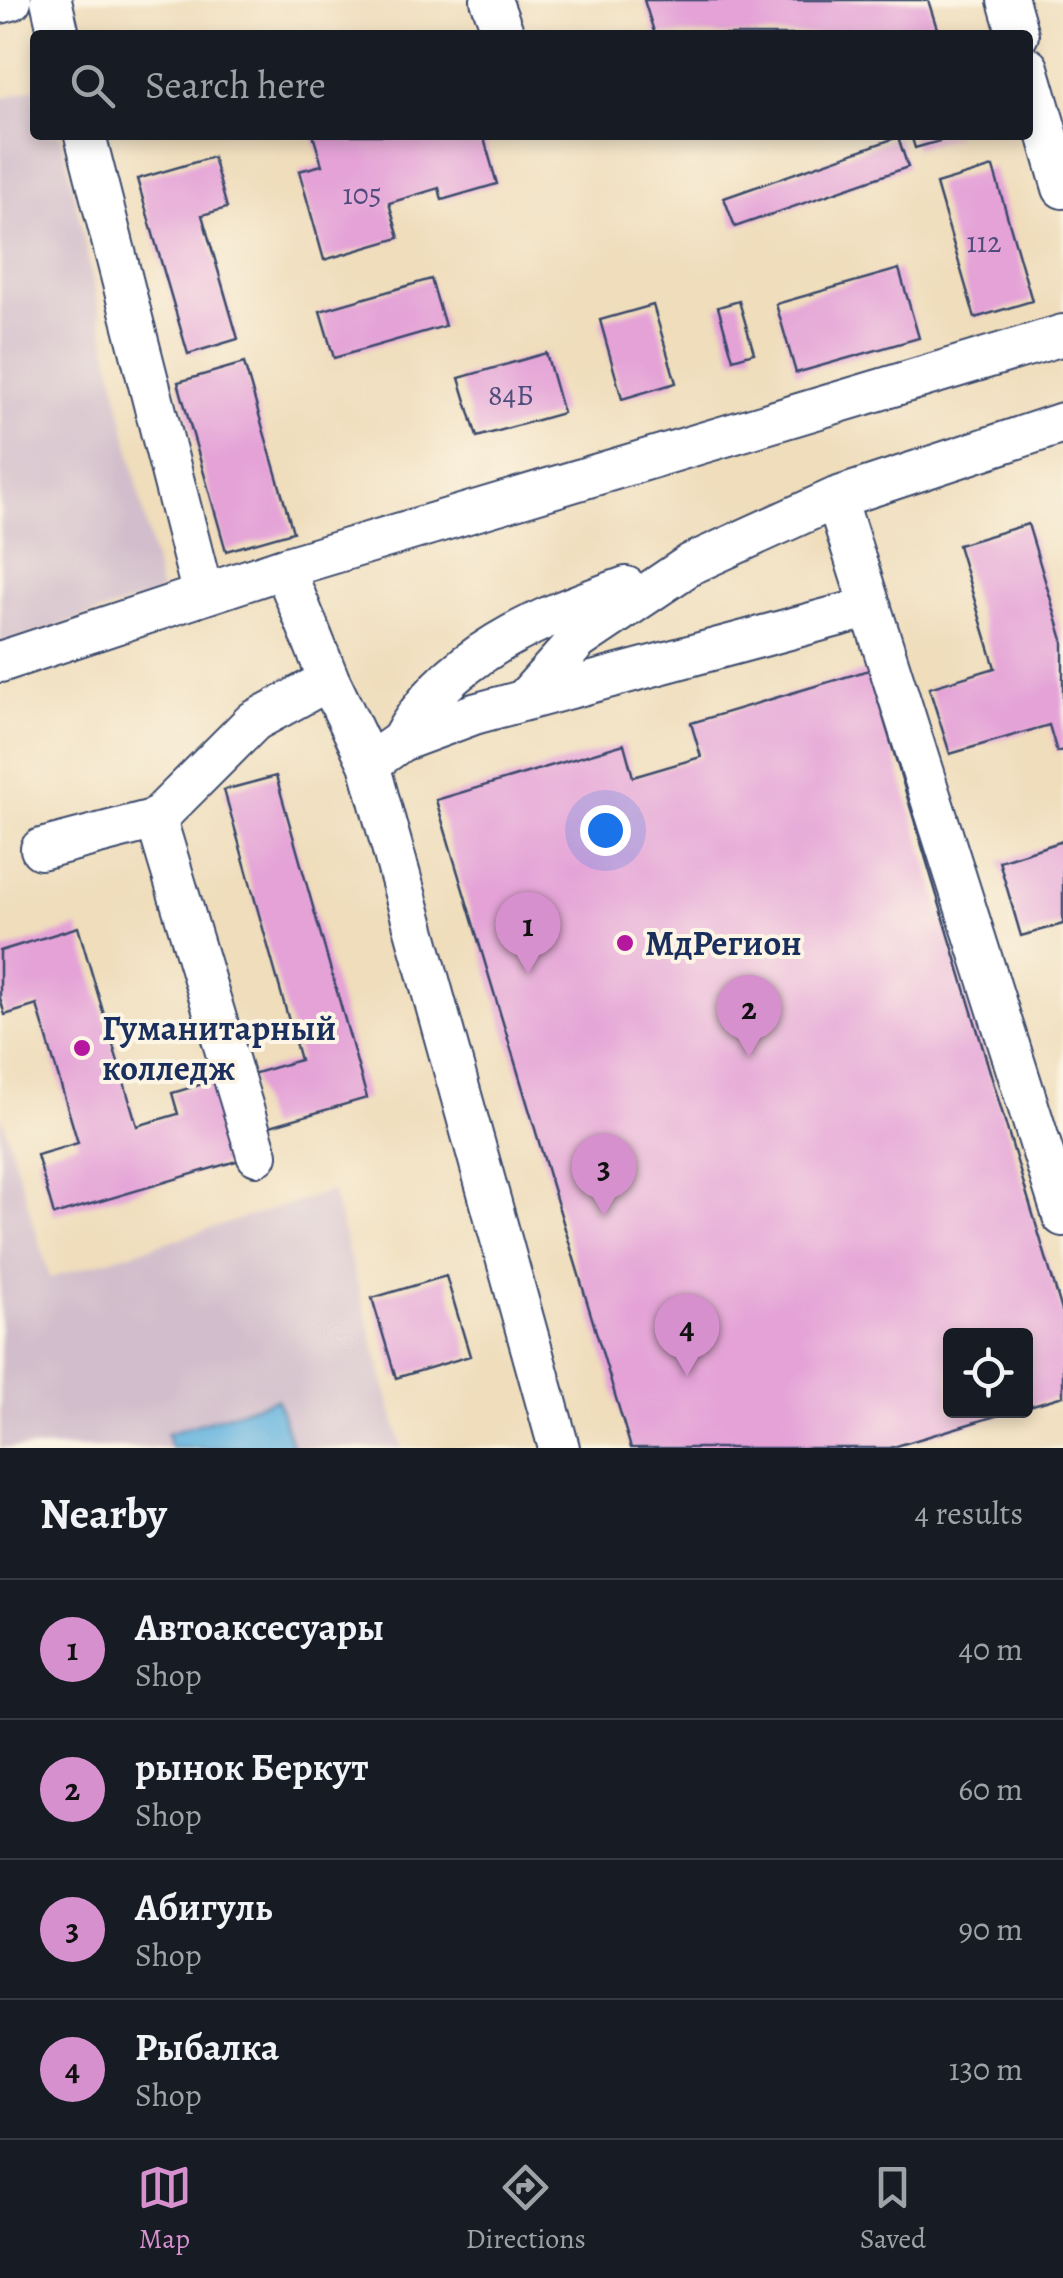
<!DOCTYPE html>
<meta charset="utf-8">
<style>
body{margin:0;font-family:Alegreya,serif;background:#242831;color:#f1f3f6}
.controls{position:absolute;right:30px;bottom:30px;display:grid;overflow:hidden;border-radius:10px;box-shadow:0 5px 15px #0003}
.controls button{width:90px;height:90px;display:grid;place-items:center;padding:0;border:0;border-bottom:2px solid #363941;background:#171b24;color:#f1f3f6;font:50px sans-serif}
.you{position:absolute;left:605px;top:830px;width:35px;height:35px;margin:-25px;border:8px solid #fff;border-radius:50%;background:#1a73e8;box-shadow:0 0 0 15px #1a73e833}
.badge{display:grid;place-items:center;width:65px;height:65px;border-radius:50%;background:#d690ce;color:#111;font-size:32px;font-weight:700}
.pin{position:absolute;translate:-50% -82px;filter:drop-shadow(0 2px 5px #0008)}
.pin::after{content:'';position:absolute;top:52px;width:35px;height:30px;background:inherit;clip-path:polygon(0 0,100% 0,50% 100%)}
.list{margin:0;padding:0;list-style:none}
h2{display:flex;justify-content:space-between;align-items:center;height:130px;margin:0;padding:0 40px;font-size:42px}
h2 small{font-size:32px;font-weight:400;color:#9ea1a6}
.list li{display:grid;grid-template-columns:65px 1fr auto;gap:30px;align-items:center;box-sizing:border-box;height:140px;padding:0 40px;border-top:2px solid #363941}
.list b{display:block;font-size:38px;white-space:nowrap}
.list p{margin:0;font-size:32px;white-space:nowrap;color:#9ea1a6}
.list em{font-size:32px;font-style:normal;color:#9ea1a6}
.icon{flex:none;width:55px;height:55px;fill:none;stroke:currentColor;stroke-width:2;stroke-linecap:round;stroke-linejoin:round}
.map{position:relative;flex:none;width:1063px;height:1448px;overflow:hidden}
.search{position:absolute;background:#171b24;box-shadow:0 5px 15px #0003;left:30px;right:30px;top:30px;height:110px;display:flex;align-items:center;gap:25px;box-sizing:border-box;padding:0 35px;border-radius:10px;color:#9ea1a6;font-size:38px}
.sheet{height:690px;background:#171b24}
nav{display:flex;justify-content:space-around;align-items:center;box-sizing:border-box;height:140px;border-top:2px solid #363941;background:#171b24;font-size:28px;color:#9ea1a6}
nav a{display:grid;justify-items:center;gap:5px}
nav .on{color:#d690ce}
.map>svg:first-child{display:block}
.industrial{fill:#d1bdcb}
.water{fill:#65b4df;stroke:#40729e;stroke-width:2.5}
.building{fill:#e4a2d7}
.lines{fill:none;stroke-linecap:round;stroke-linejoin:round}
.minor-casing{stroke:#3b496c;stroke-width:44}
.minor{stroke:#fff;stroke-width:40}
.poi-dot{fill:#b5179e;stroke:#fcf5e5;stroke-width:4}
.labels{text-anchor:middle;stroke-width:8;stroke-linejoin:round;paint-order:stroke}
.number-label{font-size:30px;fill:#4d4c7c}
.poi-label{font-size:35px;font-weight:bold;fill:#1b2f5e;stroke:#fcf5e5;text-anchor:start}
</style>
<div class="map">
<svg width="1063" height="1448" viewBox="0 0 1063 1448">
<rect width="100%" height="100%" fill="#fcf5e5"/>
<filter id="ink" filterUnits="userSpaceOnUse"><feTurbulence type="fractalNoise" baseFrequency=".01" numOctaves="2"/><feDisplacementMap in="SourceGraphic" scale="20" xChannelSelector="R" yChannelSelector="G"/><feConvolveMatrix kernelMatrix="1 2 1 2 8 2 1 2 1" color-interpolation-filters="sRGB"/></filter>
<filter id="wash" filterUnits="userSpaceOnUse"><feTurbulence type="fractalNoise" baseFrequency=".0048" numOctaves="4" result="noise"/><feDisplacementMap in="SourceGraphic" scale="40" xChannelSelector="R" yChannelSelector="G"/><feGaussianBlur stdDeviation="2.25" result="paint"/><feColorMatrix in="noise" values="0 0 0 0 0 0 0 0 0 0 0 0 0 0 0 0 0 1.4 0 .05"/><feComposite in="paint" operator="in"/></filter>
<g filter="url(#wash)">
<rect width="100%" height="100%" fill="#efddbb"/>
<!-- industrial -->
<path class="industrial" d="M35,88V135H61L161,593L0,645V99Z
M0,1111L50,1278L332,1191L402,1448H0Z"/>
<!-- water -->
<path class="water" d="M277,1399L293,1448H171L167,1434Z"/>
<g id="blocks">
<!-- building -->
<path class="building" d="M644,0H928L939,35H655Z
M313,135H483L497,184L442,200L439,188L389,203L399,238L324,260L299,171L322,165Z
M911,135H957V136L915,148Z
M898,137L908,167L735,227L724,198Z
M213,157L227,208L202,215L238,339L188,354L137,179Z
M993,167L1032,301L975,318L936,184Z
M899,269L919,338L796,373L776,304Z
M431,279L445,326L334,358L320,311Z
M739,301L754,353L733,359L718,307Z
M653,305L676,383L622,399L600,320Z
M546,353L563,413L477,437L459,378Z
M244,363L293,532L226,551L178,382Z
M1028,524L1063,640V750L1057,752L1049,725L950,754L929,688L995,668L958,545Z
M869,670L1063,1314V1396L1026,1407V1336H950V1410L1012,1411L890,1448H631L436,800L624,744L633,777L701,757L691,723Z
M276,776L367,1098L267,1127L252,1074L300,1060L224,790Z
M1063,841V924L1021,936L999,861Z
M78,927L137,1126L178,1114L172,1093L216,1080L240,1160L54,1215L37,1155L78,1143L37,1005L5,1015L0,998V951Z
M446,1276L470,1356L396,1378L372,1298Z"/>
</g>
</g>
<g filter="url(#ink)">
<use href="#blocks" fill-opacity="0" stroke="#3b496c" stroke-width="2.5"/>
<g class="lines">
<!-- minor casing -->
<g class="minor-casing">
<path id="minor" d="M51,0L59,35
M491,0L504,35
M1008,0L1018,35
M0,3L11,0
M1028,68L1063,188
M85,135L203,595
M836,498L1063,1216
M284,568L329,680L369,764L559,1448
M0,662L284,568L1063,335
M526,698L578,640L691,564L836,498L1063,423
M401,741C446,655 538,618 626,587
M369,764L401,741L474,714L871,607
M156,819L257,1155
M41,849L156,819L254,721L329,680"/>
</g>
<!-- minor -->
<use href="#minor" class="minor"/>
</g>
</g>
<!-- markers -->
<g class="poi-dot">
<circle cx="625" cy="943" r="10"/>
<circle cx="82" cy="1048" r="10"/>
</g>
<g class="labels">
<!-- number labels -->
<g class="number-label">
<text x="362" y="204">105</text>
<text x="984" y="252">112</text>
<text x="511" y="405">84Б</text>
</g>
<!-- poi labels -->
<g class="poi-label">
<text x="645" y="955">МдРегион</text>
<text x="102" y="1040">Гуманитарный<tspan x="102" dy="40">колледж</tspan></text>
</g>
</g>
</svg>
<div class="controls">
<button><svg class="icon" aria-label="locate" viewBox="0 0 24 24"><circle cx="12" cy="12" r="6"/><path d="M12 2v4M12 18v4M2 12h4M18 12h4"/></svg></button>
</div>
<div class="you"></div>
<div class="pin badge" style="left:528px;top:974px">1</div>
<div class="pin badge" style="left:749px;top:1057px">2</div>
<div class="pin badge" style="left:604px;top:1216px">3</div>
<div class="pin badge" style="left:687px;top:1376px">4</div>
<div class="search"><svg class="icon" aria-label="search" viewBox="0 0 24 24"><circle cx="10" cy="10" r="6"/><path d="M15 15l6 6"/></svg>Search here</div>
</div>
<section class="sheet">
<h2>Nearby<small>4 results</small></h2>
<ul class="list">
<li><span class="badge">1</span><div><b>Автоаксесуары</b><p>Shop</p></div><em>40 m</em></li>
<li><span class="badge">2</span><div><b>рынок Беркут</b><p>Shop</p></div><em>60 m</em></li>
<li><span class="badge">3</span><div><b>Абигуль</b><p>Shop</p></div><em>90 m</em></li>
<li><span class="badge">4</span><div><b>Рыбалка</b><p>Shop</p></div><em>130 m</em></li>
</ul>
</section>
<nav>
<a class="on"><svg class="icon" aria-label="map" viewBox="0 0 24 24"><path d="M3 6l6-2 6 2 6-2v14l-6 2-6-2-6 2zM9 4v14M15 6v14"/></svg>Map</a>
<a><svg class="icon" aria-label="directions" viewBox="0 0 24 24"><path d="M12 3l9 9-9 9-9-9zM9 14v-3h6M13 9l2 2-2 2"/></svg>Directions</a>
<a><svg class="icon" aria-label="saved" viewBox="0 0 24 24"><path d="M7 4h10v16l-5-4-5 4z"/></svg>Saved</a>
</nav>
